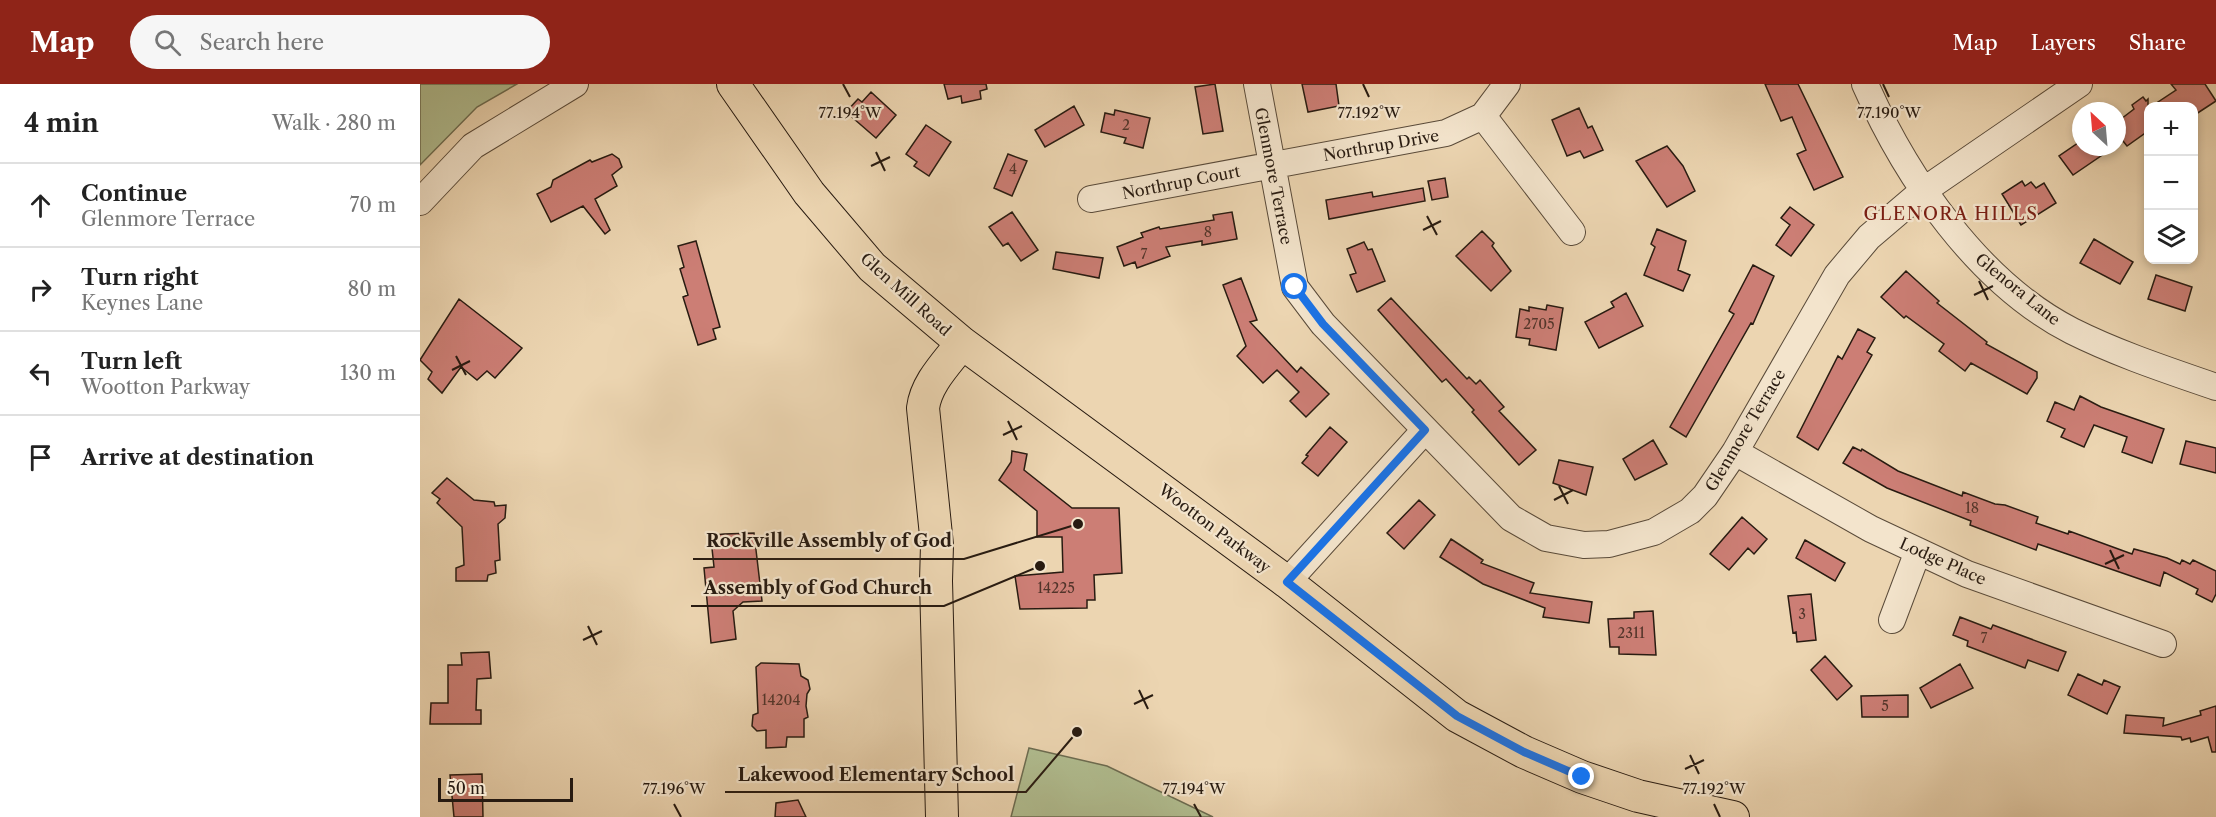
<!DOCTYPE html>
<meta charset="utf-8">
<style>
body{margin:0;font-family:"Libre Caslon Text",serif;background:#f6f6f6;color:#222}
.controls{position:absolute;right:18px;top:18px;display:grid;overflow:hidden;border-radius:12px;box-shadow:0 3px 9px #0003}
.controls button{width:54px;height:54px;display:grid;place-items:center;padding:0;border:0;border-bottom:2px solid #e0e0e0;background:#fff;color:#222;font:30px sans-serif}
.compass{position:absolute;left:1652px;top:18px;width:54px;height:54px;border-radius:50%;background:#fff;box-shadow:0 3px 9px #0003;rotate:334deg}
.scale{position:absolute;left:18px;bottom:15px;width:135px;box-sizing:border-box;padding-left:6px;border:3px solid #281b11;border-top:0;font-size:16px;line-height:21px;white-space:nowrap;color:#281b11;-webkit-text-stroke:4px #f3e4cc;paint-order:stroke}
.stop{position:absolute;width:18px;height:18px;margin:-14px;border:4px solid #1a73e8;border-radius:50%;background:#fff}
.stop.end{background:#1a73e8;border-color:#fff;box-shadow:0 2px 6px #0008}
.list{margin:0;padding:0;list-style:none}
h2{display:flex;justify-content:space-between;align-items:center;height:78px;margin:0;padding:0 24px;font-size:26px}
h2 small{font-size:20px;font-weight:400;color:#767676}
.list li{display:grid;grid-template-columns:39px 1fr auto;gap:18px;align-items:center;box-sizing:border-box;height:84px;padding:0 24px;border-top:2px solid #e0e0e0}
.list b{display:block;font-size:22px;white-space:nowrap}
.list p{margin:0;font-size:20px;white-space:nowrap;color:#767676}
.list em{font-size:20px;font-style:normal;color:#767676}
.icon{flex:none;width:33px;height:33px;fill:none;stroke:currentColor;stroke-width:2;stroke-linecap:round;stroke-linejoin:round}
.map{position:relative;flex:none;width:1796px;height:733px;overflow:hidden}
header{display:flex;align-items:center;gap:36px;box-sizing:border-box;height:84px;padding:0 30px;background:#8f2418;color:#fff}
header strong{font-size:28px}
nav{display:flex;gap:33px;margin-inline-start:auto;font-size:21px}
.search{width:420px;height:54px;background:#f6f6f6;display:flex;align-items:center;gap:15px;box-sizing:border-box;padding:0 21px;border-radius:33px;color:#767676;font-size:22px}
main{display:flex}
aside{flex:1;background:#fff}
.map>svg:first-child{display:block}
.green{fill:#b1be91;stroke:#6c6c51;stroke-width:1.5}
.building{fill:#cc7e75;stroke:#281b11;stroke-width:1.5}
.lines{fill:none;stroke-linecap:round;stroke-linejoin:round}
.minor-casing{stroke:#594a39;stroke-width:28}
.major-casing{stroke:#281b11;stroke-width:34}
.minor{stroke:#f3e4cc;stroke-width:26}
.major{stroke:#ecd5b1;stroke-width:32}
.route{stroke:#1a73e8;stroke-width:8}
.ticks{fill:none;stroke:#281b11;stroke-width:2}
.labels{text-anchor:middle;stroke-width:4.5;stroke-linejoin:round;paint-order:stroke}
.number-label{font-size:14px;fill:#51342a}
.street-label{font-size:16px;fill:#281b11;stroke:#f3e4cc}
.neighbourhood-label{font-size:18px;letter-spacing:1.5px;fill:#7a1f14;stroke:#f3e4cc}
.ticks-label{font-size:15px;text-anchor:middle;fill:#281b11;stroke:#f3e4cc;stroke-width:4.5;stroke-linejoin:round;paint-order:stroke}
.leader{fill:none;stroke:#281b11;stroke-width:2}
.callout-dot{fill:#281b11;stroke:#f3e4cc;stroke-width:2}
.callout-label{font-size:18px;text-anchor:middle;font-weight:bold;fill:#281b11;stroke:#f3e4cc;stroke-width:4.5;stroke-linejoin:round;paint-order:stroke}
</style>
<header>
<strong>Map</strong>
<div class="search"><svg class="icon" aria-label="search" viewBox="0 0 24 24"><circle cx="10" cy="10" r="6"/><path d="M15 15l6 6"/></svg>Search here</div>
<nav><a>Map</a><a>Layers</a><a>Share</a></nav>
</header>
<main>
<aside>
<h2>4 min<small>Walk · 280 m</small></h2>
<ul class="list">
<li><svg class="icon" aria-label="ahead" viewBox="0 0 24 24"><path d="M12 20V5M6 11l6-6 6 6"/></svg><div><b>Continue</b><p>Glenmore Terrace</p></div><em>70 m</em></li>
<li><svg class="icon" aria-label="right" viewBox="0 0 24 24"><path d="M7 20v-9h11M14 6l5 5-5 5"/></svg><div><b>Turn right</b><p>Keynes Lane</p></div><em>80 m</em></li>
<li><svg class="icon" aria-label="left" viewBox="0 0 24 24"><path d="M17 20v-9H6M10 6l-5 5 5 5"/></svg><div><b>Turn left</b><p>Wootton Parkway</p></div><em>130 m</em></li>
<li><svg class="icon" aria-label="arrive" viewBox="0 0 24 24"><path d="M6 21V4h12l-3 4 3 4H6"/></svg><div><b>Arrive at destination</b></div></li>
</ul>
</aside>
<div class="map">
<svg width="1796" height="733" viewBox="0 0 1796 733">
<rect width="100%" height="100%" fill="#ecd5b1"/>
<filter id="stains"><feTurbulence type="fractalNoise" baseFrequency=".00333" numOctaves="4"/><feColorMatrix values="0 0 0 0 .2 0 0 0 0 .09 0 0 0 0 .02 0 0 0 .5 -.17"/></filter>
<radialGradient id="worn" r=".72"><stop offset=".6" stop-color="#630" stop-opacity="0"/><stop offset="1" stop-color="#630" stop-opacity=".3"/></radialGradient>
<!-- green -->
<path class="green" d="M0,0H97L57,23L0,81Z
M609,664L687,682L793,733H591Z"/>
<!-- building -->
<path class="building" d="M524,0H566L567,5L560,7L561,15L542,19L541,12L528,15Z
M795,0L803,47L783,50L775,3Z
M882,0H916L919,22L888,28Z
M1345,0H1378L1423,93L1394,106L1377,70L1386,66L1372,33L1361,37Z
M1751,0H1785L1796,17L1773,32V22H1732L1756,6Z
M451,8L476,31L456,54L426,28L438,15L442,18Z
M1723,13L1726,17L1728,15V47L1707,62L1703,57L1697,61V38L1714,25L1712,21Z
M654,22L664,41L625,63L615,46Z
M1159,24L1168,44L1172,42L1183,66L1164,74L1160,67L1147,72L1132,36Z
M695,26L730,34L723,64L704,59L706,54L681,48L685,29L694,31Z
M506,41L531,58L509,92L494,82L497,78L486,70Z
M1661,57V63H1694L1653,91L1639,72Z
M1247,62L1263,82L1275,107L1247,123L1216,77Z
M192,70L199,75L202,83L192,91L197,102L175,115L190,146L185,150L163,122L131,138L117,110L131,103L133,96L170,76L172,78Z
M588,70L607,77L592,112L574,104Z
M1025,94L1028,113L1012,116L1008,97Z
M1602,97L1605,102L1611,98L1616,104L1624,99L1636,119L1601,141L1582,110Z
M1003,104L1005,117L909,135L906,116L952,108L953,113Z
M1370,123L1394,141L1371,172L1356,161L1370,141L1361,134Z
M592,128L618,166L601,177L588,159L583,162L569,143Z
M812,128L817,155L782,161V157L746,163L750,172L717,184L715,178L704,182L697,163L723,153L721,149L739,143L740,145L794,136L793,131Z
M1237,145L1266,157L1258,186L1270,191L1263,207L1224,191L1235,163L1231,160Z
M1062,147L1074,159L1072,162L1091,187L1071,207L1036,172Z
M1674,155L1713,178L1700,200L1660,179Z
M276,157L300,243L293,245L296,255L278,261L263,213L268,211L260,185L264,183L258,162Z
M944,158L948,166L952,165L965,197L937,208L930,191L936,189L927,165Z
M636,168L683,174L679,194L633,185Z
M1333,181L1354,192L1333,240L1331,239L1266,353L1250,343L1314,230L1309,227Z
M1486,187L1519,217L1517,219L1567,258L1566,260L1617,288V294L1607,310L1551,279L1545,287L1519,267L1524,260L1486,232L1484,234L1461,213Z
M1736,191L1772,203L1765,227L1728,215Z
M821,194L837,236L830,238L877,288L881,283L909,310L886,333L870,317L879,308L857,286L843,299L817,272L826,262L803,201Z
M1206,209L1223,242L1179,264L1165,238L1194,223L1191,218Z
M971,214L1047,295L1049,293L1056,300L1060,296L1084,323L1079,327L1116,366L1099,381L1052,328L1054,326L1026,295L1022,298L958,226Z
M39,215L102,264L75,294L67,287L57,296L41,283L22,309L8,295L12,288L0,276Z
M1127,221L1143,224L1136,266L1109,261L1110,255L1096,253L1100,225L1109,227V223L1126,226Z
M1438,245L1455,254L1447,268L1452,271L1398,366L1377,353L1418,272L1422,275Z
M1660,312L1681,323L1744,345L1732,379L1702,368L1707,353L1674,341L1664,363L1641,353L1645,345L1627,337L1635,318L1654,326Z
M910,343L927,358L898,392L882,379L888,372L886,371Z
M1233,356L1247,380L1215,396L1203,375Z
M1766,357L1796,364V389L1760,380Z
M1433,363L1441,367L1442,365L1478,387L1542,412L1543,408L1575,420L1585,421L1618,433L1616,439L1648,450L1649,447L1712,470L1714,465L1747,474L1760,480L1762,476L1770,480L1773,476L1796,487V510L1792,518L1776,510L1778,505L1744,488L1740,502L1618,460L1616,466L1550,441L1551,437L1467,404L1423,379Z
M592,367L607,370L604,386L652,424H699L702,489L674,491L675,516H667V524L600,525L595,492L643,488L642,453H617V427L579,396L591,378Z
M1139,376L1173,383L1166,411L1133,399Z
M27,394L54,416L74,418L75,422L86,421L85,434L78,440L80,476L75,477L76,489L68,491L67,497H36V484L44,481L42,443L17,419L20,415L12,409Z
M999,416L1015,431L984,465L967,449Z
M1322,433L1347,455L1334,470L1328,464L1309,486L1290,470Z
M334,449L342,517L323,518L313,527L316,555L291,559L284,484L294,483L291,455L295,451L304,450Z
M1031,455L1063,476L1061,479L1114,499L1110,509L1172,518L1169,539L1123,533L1125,524L1063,500L1020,473Z
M1385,456L1425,479L1415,497L1376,474Z
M1391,510L1396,556L1377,558L1376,548L1373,549L1368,512Z
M1233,527L1236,571L1199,570V563H1190L1188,535L1214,534V528Z
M1540,533L1571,545L1573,541L1646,568L1638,587L1608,576L1605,584L1547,562L1548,557L1533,551Z
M69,568L71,594L57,595L56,626H61V640H10L11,619H28V581H42L41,569Z
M1405,572L1432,602L1417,616L1391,586Z
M341,579L379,580L381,592L388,596L390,605L387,610L386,622L388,633L384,635V653H367L366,663L346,664V646L337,647L332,642L333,631L338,629L336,583Z
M1540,580L1553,604L1511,624L1500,604Z
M1658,590L1682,601L1684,596L1700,603L1687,630L1648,611Z
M1488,611V633H1442L1441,612Z
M1796,622V668H1792L1788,653L1771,658L1770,654L1762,656L1761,653L1704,649L1706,631L1744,634L1743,642L1781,631L1780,627Z
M62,690L63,733H34L30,691Z
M378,716L386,733H355L356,719Z"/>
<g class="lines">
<!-- minor casing -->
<g class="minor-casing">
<path id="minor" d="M837,0L875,203L903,240L1091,434L1126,454L1164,461L1189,460L1234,448L1270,427L1285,412L1315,368L1417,191L1449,153L1503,107L1659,0
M1445,0C1486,93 1558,199 1652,247C1698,270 1747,286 1796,303
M1063,32L1152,148
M671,115L1026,49L1063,32L1087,0
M0,118L53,62L155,0
M1315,368L1451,445L1547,490L1743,560
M867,498L1005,346
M1472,536L1498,467"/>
</g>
<!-- major casing -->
<g class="major-casing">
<path id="major" d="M313,0L389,109L452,183L542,259L867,498L1037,632L1104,668L1162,693L1218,712L1313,733
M522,733L516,497L517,461L503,324C506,299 527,279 542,259"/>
</g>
<!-- minor -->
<use href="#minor" class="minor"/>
<!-- major -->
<use href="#major" class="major"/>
</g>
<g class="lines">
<!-- route -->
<path class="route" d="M875,203L903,240L1005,346L867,498L1037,632L1104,668L1162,693"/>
</g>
<!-- ticks -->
<path class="ticks" d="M423,0L430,13M943,0L949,13M1463,0L1469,13M456,68L465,87M451,82L470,73M1007,132L1017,151M1003,146L1021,137M1559,197L1568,216M1554,211L1573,202M36,272L46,291M32,286L50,277M588,337L597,356M583,351L602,342M1139,402L1148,420M1134,416L1153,406M1690,466L1699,485M1685,480L1704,471M168,542L177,561M163,556L182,547M719,606L728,625M714,620L733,611M1270,671L1279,690M1265,685L1284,676M254,720L261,733M774,720L781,733M1294,720L1300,733"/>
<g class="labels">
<!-- number labels -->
<g class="number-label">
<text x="706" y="46">2</text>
<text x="593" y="90">4</text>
<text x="788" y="153">8</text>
<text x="724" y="175">7</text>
<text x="1119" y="245">2705</text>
<text x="1552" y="429">18</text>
<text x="636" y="509">14225</text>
<text x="1382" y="535">3</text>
<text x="1211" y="554">2311</text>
<text x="1564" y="559">7</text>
<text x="361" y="621">14204</text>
<text x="1465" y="627">5</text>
</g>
<!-- street labels -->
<g class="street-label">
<text transform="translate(961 61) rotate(-10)" y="6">Northrup Drive</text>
<text transform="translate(854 92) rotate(79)" y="6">Glenmore Terrace</text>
<text transform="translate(761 98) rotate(-11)" y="6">Northrup Court</text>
<text transform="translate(1598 205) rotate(39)" y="6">Glenora Lane</text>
<text transform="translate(486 210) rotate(42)" y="6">Glen Mill Road</text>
<text transform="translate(1325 346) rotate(-59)" y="6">Glenmore Terrace</text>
<text transform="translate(795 444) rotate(37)" y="6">Wootton Parkway</text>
<text transform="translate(1523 477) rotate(24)" y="6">Lodge Place</text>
</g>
<!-- neighbourhood labels -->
<g class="neighbourhood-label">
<text x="1531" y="136">GLENORA HILLS</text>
</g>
</g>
<g class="ticks-label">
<text x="430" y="34">77.194°W</text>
<text x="949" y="34">77.192°W</text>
<text x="1469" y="34">77.190°W</text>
<text x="254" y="710">77.196°W</text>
<text x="774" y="710">77.194°W</text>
<text x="1294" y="710">77.192°W</text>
</g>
<!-- callouts -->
<path class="leader" d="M658 440L544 475H273M620 482L524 522H271M657 648L606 708H305"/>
<g class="callout-dot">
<circle cx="658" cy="440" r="6"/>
<circle cx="620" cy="482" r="6"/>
<circle cx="657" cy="648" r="6"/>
</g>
<g class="callout-label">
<text x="409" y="463">Rockville Assembly of God</text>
<text x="398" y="510">Assembly of God Church</text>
<text x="456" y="697">Lakewood Elementary School</text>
</g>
<rect width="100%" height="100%" filter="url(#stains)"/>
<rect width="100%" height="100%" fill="url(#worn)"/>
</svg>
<div class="controls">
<button>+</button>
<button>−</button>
<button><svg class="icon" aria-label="layers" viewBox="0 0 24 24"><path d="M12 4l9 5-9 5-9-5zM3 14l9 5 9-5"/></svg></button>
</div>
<svg class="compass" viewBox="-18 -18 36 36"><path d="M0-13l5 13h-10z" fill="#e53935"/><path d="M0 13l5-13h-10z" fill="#767676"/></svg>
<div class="scale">50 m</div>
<div class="stop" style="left:875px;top:203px"></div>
<div class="stop end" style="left:1162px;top:693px"></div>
</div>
</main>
